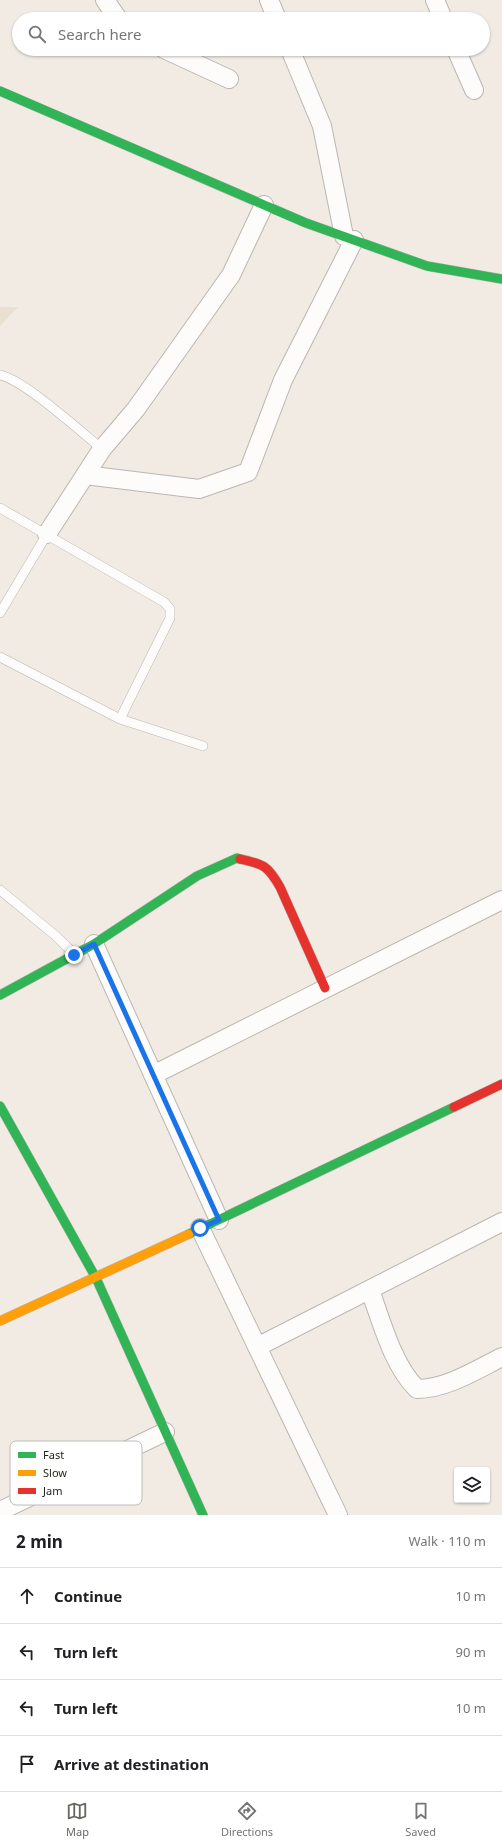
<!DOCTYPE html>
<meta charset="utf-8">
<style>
body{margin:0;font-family:"Noto Sans",sans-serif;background:#f6f6f6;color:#202124}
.controls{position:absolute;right:12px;bottom:12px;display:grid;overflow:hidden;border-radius:4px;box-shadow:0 1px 3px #0004}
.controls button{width:36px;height:36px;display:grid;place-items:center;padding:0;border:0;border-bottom:1px solid #e0e0e0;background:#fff;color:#202124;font:20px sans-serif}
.stop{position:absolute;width:12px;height:12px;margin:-9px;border:3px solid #1a73e8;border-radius:50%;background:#fff}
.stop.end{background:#1a73e8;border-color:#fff;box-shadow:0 1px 4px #0008}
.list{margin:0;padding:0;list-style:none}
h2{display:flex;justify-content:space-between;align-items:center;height:52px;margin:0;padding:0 16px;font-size:17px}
h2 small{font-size:13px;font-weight:400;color:#757577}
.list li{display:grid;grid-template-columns:26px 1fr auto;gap:12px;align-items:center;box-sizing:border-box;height:56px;padding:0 16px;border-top:1px solid #e0e0e0}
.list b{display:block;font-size:15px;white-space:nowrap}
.list em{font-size:13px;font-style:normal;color:#757577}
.icon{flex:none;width:22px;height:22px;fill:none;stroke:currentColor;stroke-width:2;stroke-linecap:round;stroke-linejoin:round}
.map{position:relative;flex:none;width:502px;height:1515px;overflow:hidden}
.search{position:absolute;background:#fff;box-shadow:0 1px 3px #0004;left:12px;right:12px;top:12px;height:44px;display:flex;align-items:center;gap:10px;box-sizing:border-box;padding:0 14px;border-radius:22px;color:#757577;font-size:15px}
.sheet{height:276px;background:#fff}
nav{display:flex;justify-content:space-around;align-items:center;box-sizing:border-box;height:56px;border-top:1px solid #e0e0e0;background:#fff;font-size:11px;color:#757577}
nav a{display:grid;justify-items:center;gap:2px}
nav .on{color:#6a6660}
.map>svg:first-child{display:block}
.built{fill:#eae0d2}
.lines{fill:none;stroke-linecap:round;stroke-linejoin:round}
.lane-casing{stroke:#bbb6b1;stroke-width:10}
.street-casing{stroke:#bbb6b1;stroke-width:20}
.fast-casing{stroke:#bbb6b1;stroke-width:10}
.slow-casing{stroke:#bbb6b1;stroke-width:10}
.jam-casing{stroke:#bbb6b1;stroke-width:10}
.lane{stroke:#fdfcfb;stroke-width:9}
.street{stroke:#fdfcfb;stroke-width:18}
.fast{stroke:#30b455;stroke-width:9}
.slow{stroke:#ff9f0a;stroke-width:9}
.jam{stroke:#e5322d;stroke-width:9}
.route{stroke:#1a73e8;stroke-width:5}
.key{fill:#fff;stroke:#bdbcba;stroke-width:1}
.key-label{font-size:11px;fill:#221e19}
</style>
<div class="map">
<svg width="502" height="1515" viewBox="0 0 502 1515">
<rect width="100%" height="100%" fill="#f1ebe4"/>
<!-- built -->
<path class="built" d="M0,307H18L0,326Z"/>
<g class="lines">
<!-- lane casing -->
<g class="lane-casing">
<path id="lane" d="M0,375C24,380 80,431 102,449
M0,508L164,602L170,609V618L120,719
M0,613L47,534
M0,657L120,719L203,746
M0,890L56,936L75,955"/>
</g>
<!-- street casing -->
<g class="street-casing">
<path id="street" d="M105,0L118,19
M269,0L277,19
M435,0L443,19
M164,49L229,79
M290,49L322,126L344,236
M456,49L474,90
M85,475L199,489L248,472L283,380L354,240
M47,534L102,449L136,409L231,275L264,205
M94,944L219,1220
M153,1075L502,900
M200,1228L338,1515
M370,1290C381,1320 393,1366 417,1389C446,1389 476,1370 502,1357
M257,1347L502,1222
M0,1511L165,1432"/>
</g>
<!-- fast casing -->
<g class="fast-casing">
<path id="fast" d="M0,91L306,223L427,266L502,279
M0,995L94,944L197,876L237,858L240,859
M0,1106L96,1278L203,1515
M189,1234L454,1107"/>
</g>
<!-- slow casing -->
<g class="slow-casing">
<path id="slow" d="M0,1321L189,1234"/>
</g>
<!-- jam casing -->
<g class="jam-casing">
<path id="jam" d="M240,859C264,864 268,866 280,887L325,988
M454,1107L502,1084"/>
</g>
<!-- lane -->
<use href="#lane" class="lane"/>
<!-- street -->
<use href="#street" class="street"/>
<!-- fast -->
<use href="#fast" class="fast"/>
<!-- slow -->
<use href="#slow" class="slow"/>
<!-- jam -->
<use href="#jam" class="jam"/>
</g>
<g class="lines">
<!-- route -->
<path class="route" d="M74,955L94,944L219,1220L200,1228"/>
</g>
<!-- legend -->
<rect x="10" y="1441" width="132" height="64" rx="6" class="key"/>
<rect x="18" y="1452" width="18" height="6" fill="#30b455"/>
<rect x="18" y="1470" width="18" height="6" fill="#ff9f0a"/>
<rect x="18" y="1488" width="18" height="6" fill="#e5322d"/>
<g class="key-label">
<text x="43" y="1459">Fast</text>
<text x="43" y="1477">Slow</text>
<text x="43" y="1495">Jam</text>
</g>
</svg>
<div class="controls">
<button><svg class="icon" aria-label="layers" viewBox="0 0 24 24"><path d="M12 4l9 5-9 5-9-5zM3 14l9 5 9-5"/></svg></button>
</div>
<div class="stop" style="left:200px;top:1228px"></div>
<div class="stop end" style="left:74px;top:955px"></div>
<div class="search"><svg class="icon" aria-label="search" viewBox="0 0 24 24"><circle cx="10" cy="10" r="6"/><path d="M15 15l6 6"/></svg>Search here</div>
</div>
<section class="sheet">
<h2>2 min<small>Walk · 110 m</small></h2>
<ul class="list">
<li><svg class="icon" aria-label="ahead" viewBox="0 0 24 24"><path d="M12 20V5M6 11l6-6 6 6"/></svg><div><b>Continue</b></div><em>10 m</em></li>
<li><svg class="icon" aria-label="left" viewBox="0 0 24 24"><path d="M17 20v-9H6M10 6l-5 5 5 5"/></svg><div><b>Turn left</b></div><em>90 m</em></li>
<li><svg class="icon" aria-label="left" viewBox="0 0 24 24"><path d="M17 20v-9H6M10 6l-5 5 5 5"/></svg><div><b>Turn left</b></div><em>10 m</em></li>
<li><svg class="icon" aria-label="arrive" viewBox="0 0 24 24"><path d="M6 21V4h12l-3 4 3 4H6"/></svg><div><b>Arrive at destination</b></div></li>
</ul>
</section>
<nav>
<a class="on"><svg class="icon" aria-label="map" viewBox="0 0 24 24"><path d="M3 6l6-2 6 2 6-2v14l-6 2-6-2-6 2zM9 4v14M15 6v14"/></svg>Map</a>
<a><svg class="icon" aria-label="directions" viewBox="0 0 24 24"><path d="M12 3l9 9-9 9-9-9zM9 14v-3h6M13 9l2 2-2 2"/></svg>Directions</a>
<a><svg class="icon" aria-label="saved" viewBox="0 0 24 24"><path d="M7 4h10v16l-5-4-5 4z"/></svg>Saved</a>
</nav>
